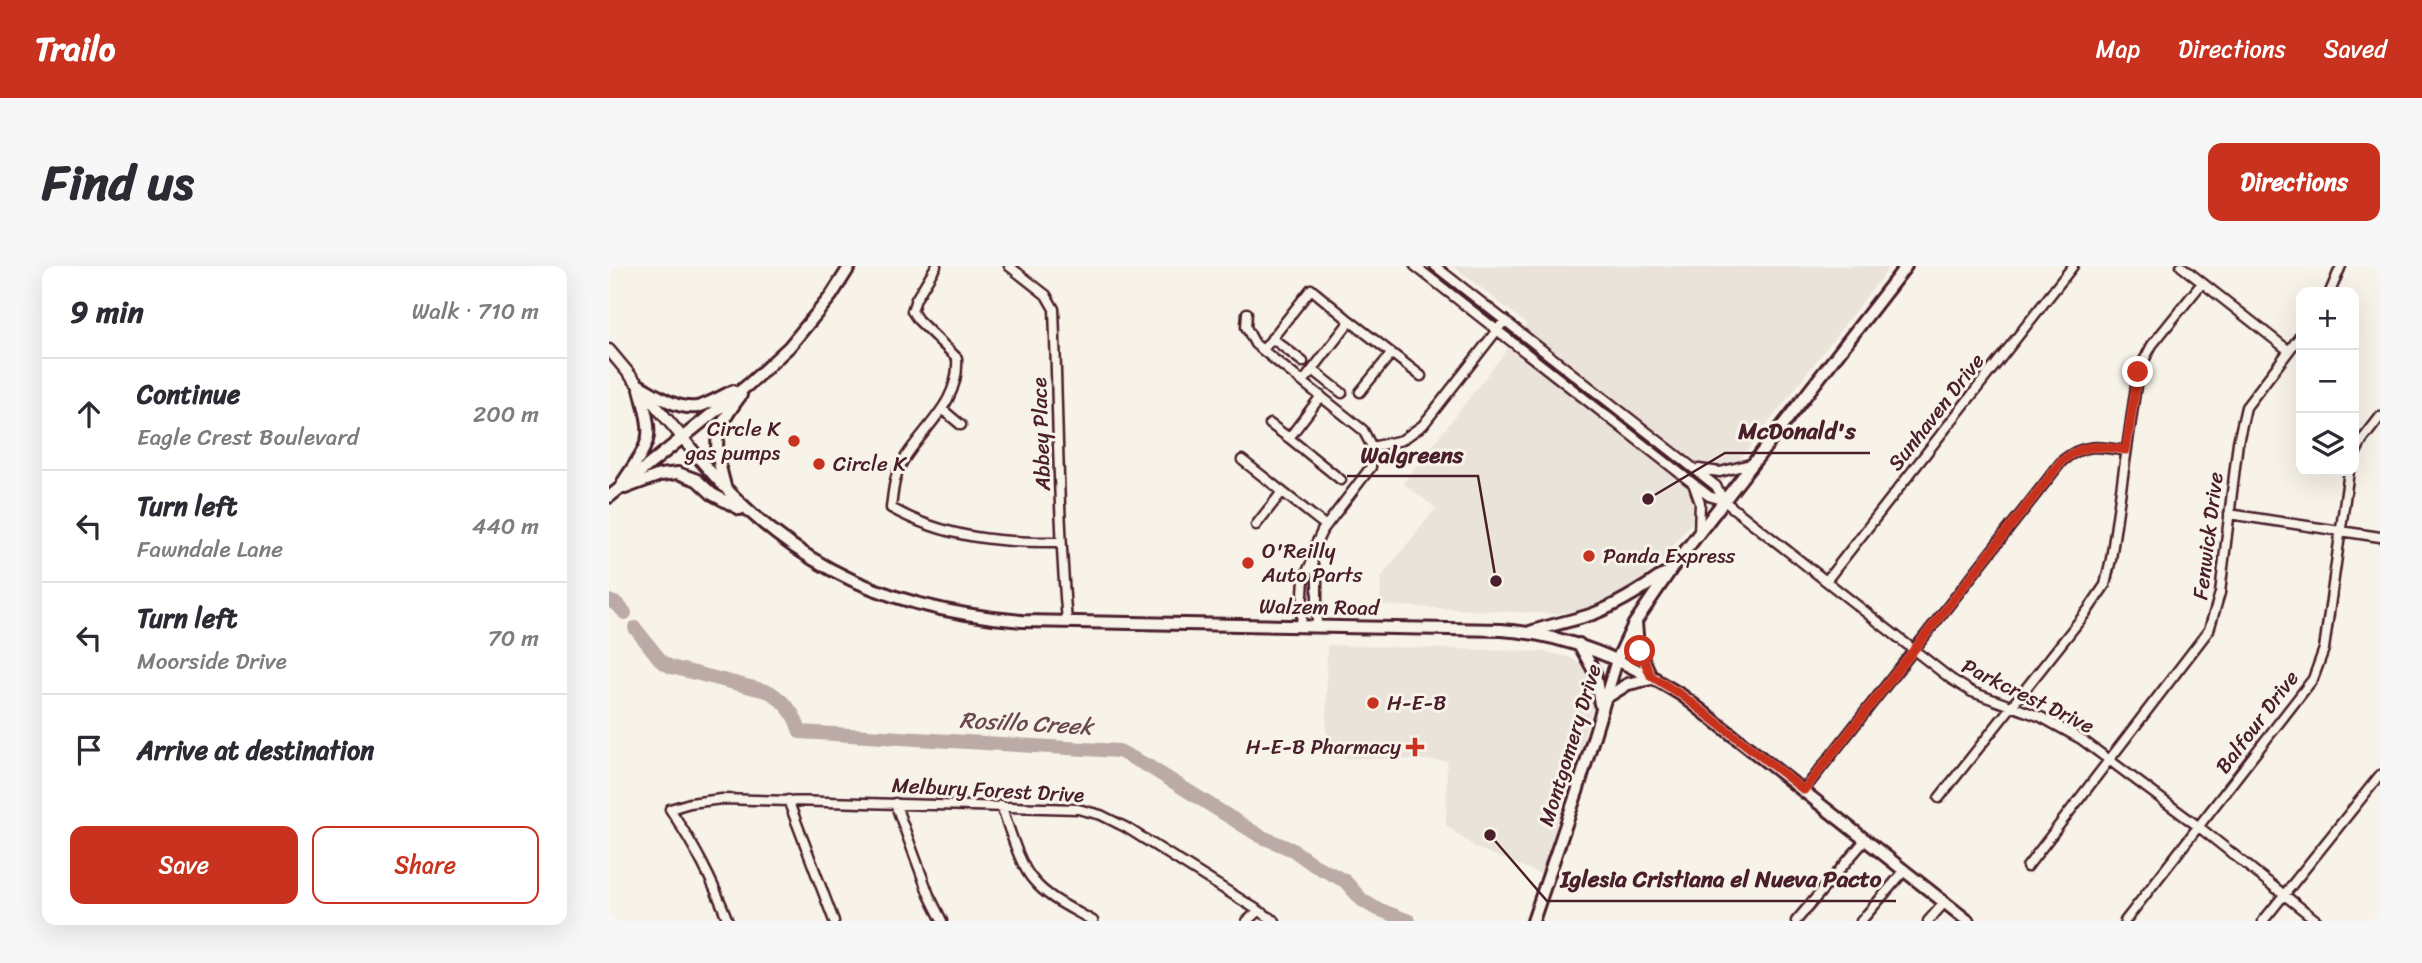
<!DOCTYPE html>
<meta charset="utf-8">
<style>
body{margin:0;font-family:Sriracha,sans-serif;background:#f7f7f7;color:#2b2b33}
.controls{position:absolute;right:21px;top:21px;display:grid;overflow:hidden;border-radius:14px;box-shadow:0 7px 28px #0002}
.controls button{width:63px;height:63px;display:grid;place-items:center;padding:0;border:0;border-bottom:2px solid #e1e1e2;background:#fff;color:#2b2b33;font:35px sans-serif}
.stop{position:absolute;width:21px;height:21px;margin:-16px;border:5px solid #c8321e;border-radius:50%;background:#fff}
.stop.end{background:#c8321e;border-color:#fff;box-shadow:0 2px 7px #0008}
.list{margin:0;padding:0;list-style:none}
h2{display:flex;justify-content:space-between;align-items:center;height:91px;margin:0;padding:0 28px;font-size:30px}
h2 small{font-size:23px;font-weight:400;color:#7c7c81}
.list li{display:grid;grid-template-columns:46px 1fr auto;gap:21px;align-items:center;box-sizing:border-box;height:112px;padding:0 28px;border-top:2px solid #e1e1e2}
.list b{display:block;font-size:26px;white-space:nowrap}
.list p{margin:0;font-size:23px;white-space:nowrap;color:#7c7c81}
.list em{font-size:23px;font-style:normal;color:#7c7c81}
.actions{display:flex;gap:14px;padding:21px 28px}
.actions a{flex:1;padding:16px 0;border:2px solid #c8321e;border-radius:14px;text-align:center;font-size:24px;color:#c8321e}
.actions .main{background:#c8321e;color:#fff}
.icon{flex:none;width:38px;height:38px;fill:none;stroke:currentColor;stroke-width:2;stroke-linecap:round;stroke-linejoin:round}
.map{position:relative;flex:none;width:1771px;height:655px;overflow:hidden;border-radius:14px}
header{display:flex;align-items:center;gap:42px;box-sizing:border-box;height:98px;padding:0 35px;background:#c8321e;color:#fff}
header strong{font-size:33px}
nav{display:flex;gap:38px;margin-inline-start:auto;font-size:24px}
.intro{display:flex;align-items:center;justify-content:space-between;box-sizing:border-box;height:168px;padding:0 42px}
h1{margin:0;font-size:49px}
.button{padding:18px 32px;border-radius:14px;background:#c8321e;color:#fff;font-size:24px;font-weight:700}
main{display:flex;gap:42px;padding:0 42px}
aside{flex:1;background:#fff;border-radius:14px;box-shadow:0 7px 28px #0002}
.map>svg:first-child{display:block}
.built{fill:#eae3da}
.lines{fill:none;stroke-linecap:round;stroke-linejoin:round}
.river{stroke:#bcaaa7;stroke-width:14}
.minor-casing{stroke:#4a1f2b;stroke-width:13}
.tertiary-casing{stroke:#4a1f2b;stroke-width:15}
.secondary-casing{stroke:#4a1f2b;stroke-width:16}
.minor{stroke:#f7f3e8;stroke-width:8}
.tertiary{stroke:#f7f3e8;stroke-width:10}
.secondary{stroke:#f7f3e8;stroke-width:10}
.route{stroke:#c8321e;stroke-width:9}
.poi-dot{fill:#c8321e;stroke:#f7f3e8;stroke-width:2.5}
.labels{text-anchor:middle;stroke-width:6;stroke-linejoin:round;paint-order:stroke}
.street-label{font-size:21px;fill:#4a1f2b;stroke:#f7f3e8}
.poi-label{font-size:21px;fill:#4a1f2b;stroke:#f7f3e8;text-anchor:start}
.water-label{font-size:23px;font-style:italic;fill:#6c4950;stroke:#f7f3e8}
.leader{fill:none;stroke:#4a1f2b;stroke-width:2.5}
.callout-dot{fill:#4a1f2b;stroke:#f7f3e8;stroke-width:2.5}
.callout-label{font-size:23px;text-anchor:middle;font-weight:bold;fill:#4a1f2b;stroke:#f7f3e8;stroke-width:6;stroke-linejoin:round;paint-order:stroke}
</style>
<header>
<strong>Trailo</strong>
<nav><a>Map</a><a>Directions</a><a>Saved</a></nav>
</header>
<div class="intro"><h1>Find us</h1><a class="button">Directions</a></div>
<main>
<aside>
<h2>9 min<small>Walk · 710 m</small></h2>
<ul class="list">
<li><svg class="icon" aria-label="ahead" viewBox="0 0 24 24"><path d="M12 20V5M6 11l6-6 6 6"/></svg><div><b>Continue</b><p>Eagle Crest Boulevard</p></div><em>200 m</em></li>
<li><svg class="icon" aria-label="left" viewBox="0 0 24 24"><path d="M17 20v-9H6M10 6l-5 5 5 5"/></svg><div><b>Turn left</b><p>Fawndale Lane</p></div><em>440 m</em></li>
<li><svg class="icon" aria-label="left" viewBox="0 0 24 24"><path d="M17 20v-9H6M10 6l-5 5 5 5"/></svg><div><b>Turn left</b><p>Moorside Drive</p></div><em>70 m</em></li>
<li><svg class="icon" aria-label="arrive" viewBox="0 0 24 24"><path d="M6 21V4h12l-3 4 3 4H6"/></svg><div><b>Arrive at destination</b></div></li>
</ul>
<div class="actions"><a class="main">Save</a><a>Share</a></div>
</aside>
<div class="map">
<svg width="1771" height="655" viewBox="0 0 1771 655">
<rect width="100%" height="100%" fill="#f7f3e8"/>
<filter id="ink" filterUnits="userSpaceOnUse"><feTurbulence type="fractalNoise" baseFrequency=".0143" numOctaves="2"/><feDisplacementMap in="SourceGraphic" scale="14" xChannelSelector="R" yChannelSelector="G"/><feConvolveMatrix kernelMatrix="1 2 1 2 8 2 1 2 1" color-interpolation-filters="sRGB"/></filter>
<g filter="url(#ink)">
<!-- built -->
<path class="built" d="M844,0H1281L1053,294L1020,325L985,341L944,348L771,339L772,311L827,242L794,217L918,58Z
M718,379L937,386L960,391L972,398L982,416L986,432L964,509L932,608L867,582L837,559L838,495L717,491Z"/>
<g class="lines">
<!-- river -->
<path class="river" d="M0,335L8,338L16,347
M26,362L53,396L62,401L161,426C177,437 186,448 191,466L510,485L539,500L651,570L684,584L705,599L736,615L753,634L766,642L800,655"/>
<!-- minor casing -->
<g class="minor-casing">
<path id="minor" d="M400,0L437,29L445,43C449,147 449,252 458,356
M806,0L1100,230L1115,235L1342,413L1363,426L1432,451L1472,473L1590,561L1708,655
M826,0L1107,220L1115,235
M1572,0L1679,84
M1721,26L1732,0
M303,45L309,54L348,92C351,137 315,160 294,195C285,209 284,226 282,242C336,272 391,277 452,276
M303,45L307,33L327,0
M638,47L637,61L646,78L754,164L763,181L762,201L713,265L706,280L703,295L695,312L692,360
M663,72L694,96
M654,84L702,23L741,55
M704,104L733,127
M694,116L741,55L812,110
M751,126L782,88
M712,130L680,172L732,214
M333,143L352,159
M661,158L680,172
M763,181L793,174L814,159L896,54
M1745,190L1754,173L1771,151
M633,194L717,260
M1090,203L1111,206L1145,197
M1085,220L1091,237L1090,268
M1620,248L1771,271
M647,259L673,226
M703,295L708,312V361
M1217,315L1464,0
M1195,524L1453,195C1474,177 1491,180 1517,185
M1330,532L1479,344L1496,319L1502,293L1529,106L1543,79L1593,17
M179,534L225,655
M286,537L320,629L333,655
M392,539C400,561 410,599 425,615C440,633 464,643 484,655
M1418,601L1600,364L1611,327L1629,176L1637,141L1692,69
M119,655C103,613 86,581 61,543L81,537L113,533L469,543L492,549L518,562L666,655
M638,655L649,645
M1187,655L1257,573
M1252,655L1296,604
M1319,655L1336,636
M1516,655L1704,413L1715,383L1740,205
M1654,655L1771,509"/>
</g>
<!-- tertiary casing -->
<g class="tertiary-casing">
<path id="tertiary" d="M0,84L73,171"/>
</g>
<!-- secondary casing -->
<g class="secondary-casing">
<path id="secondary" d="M30,119C46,128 68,144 88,141C100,138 113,130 124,125
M73,171C164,290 264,343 413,355L892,364C959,368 1017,395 1074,430L1359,655
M14,216C45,169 44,174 30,119
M116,220C104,175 103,168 132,129
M16,222L51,209L69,207L88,214L103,228L131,243
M0,231L140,118L180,81L222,30L241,0
M1027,356L1029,382L1042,410
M921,366C941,359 963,355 984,348C1010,338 1032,324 1055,308
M970,378L986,407L991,438
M995,433L1019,418L1046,412
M924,655L968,526L1008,394L1025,358L1063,302L1297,0"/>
</g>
<!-- minor -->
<use href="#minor" class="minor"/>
<!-- tertiary -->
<use href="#tertiary" class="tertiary"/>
<!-- secondary -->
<use href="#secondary" class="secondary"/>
</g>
</g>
<g class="lines" filter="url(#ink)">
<!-- route -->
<path class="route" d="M1031,385L1042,410L1074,430L1195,524L1453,195C1474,177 1491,180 1517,184L1529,106"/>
</g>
<!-- markers -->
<g class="poi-dot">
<circle cx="185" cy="175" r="7"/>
<circle cx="210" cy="198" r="7"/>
<circle cx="980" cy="290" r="7"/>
<circle cx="639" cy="297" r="7"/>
<circle cx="764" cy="437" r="7"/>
<path d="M802.5 470.5h7v7h7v7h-7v7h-7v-7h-7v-7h7z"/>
</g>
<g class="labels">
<!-- street labels -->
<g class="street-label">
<text transform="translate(1327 146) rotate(-52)" y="7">Sunhaven Drive</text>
<text transform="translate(432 168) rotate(-92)" y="7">Abbey Place</text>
<text transform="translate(1599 270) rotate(-83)" y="7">Fenwick Drive</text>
<text transform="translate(710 341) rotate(1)" y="7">Walzem Road</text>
<text transform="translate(1419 430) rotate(26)" y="7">Parkcrest Drive</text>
<text transform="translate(1648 456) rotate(-53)" y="7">Balfour Drive</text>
<text transform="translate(961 479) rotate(-73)" y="7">Montgomery Drive</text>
<text transform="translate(379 524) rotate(3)" y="7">Melbury Forest Drive</text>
</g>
<!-- poi labels -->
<g class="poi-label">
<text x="171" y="170" text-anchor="end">Circle K<tspan x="171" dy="24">gas pumps</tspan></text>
<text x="224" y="205">Circle K</text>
<text x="653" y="292">O'Reilly<tspan x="653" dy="24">Auto Parts</tspan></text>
<text x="994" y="297">Panda Express</text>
<text x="778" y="444">H-E-B</text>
<text x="792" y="488" text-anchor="end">H-E-B Pharmacy</text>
</g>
<!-- water labels -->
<g class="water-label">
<text transform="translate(417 457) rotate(3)" y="8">Rosillo Creek</text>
</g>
</g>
<!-- callouts -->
<path class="leader" d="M1039 233L1116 187H1261M887 315L869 210H738M881 569L938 635H1287"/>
<g class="callout-dot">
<circle cx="1039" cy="233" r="7"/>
<circle cx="887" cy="315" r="7"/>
<circle cx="881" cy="569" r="7"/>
</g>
<g class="callout-label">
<text x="1188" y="173">McDonald's</text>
<text x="803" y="197">Walgreens</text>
<text x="1112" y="621">Iglesia Cristiana el Nueva Pacto</text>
</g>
</svg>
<div class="controls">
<button>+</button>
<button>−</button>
<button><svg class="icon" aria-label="layers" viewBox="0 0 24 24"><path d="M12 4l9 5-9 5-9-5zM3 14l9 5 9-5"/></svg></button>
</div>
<div class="stop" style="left:1031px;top:385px"></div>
<div class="stop end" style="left:1529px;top:106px"></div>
</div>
</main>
